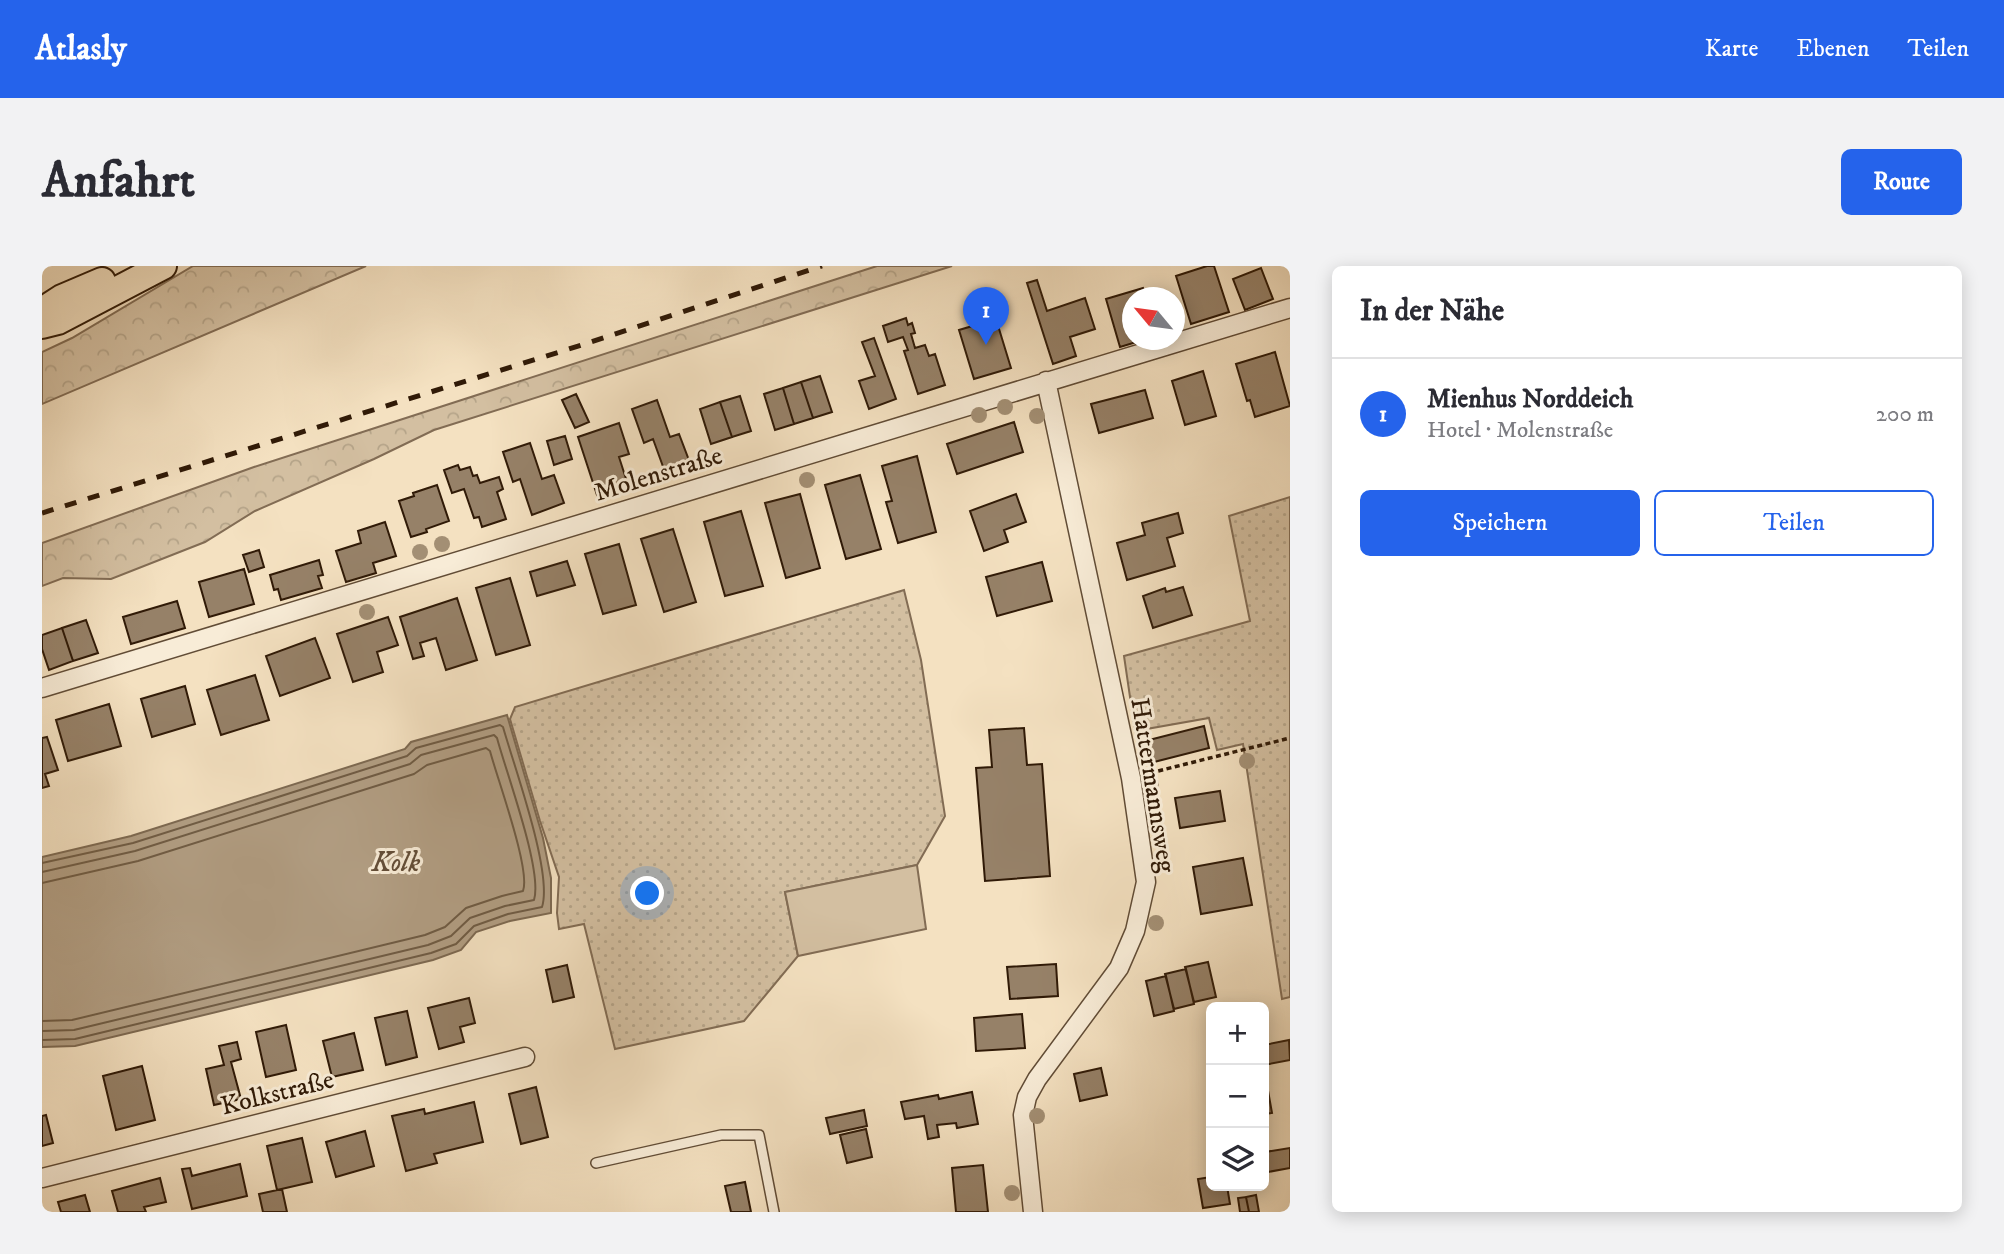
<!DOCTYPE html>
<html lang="de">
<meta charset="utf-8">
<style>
body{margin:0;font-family:"IM FELL DW Pica",serif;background:#f2f2f3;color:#2b2b33}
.controls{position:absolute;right:21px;bottom:21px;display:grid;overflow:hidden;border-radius:10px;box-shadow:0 4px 18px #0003}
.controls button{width:63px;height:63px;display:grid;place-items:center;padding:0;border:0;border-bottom:2px solid #e1e1e2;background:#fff;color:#2b2b33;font:35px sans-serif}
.compass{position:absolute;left:1080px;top:21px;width:63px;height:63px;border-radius:50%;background:#fff;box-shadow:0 4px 18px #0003;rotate:299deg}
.you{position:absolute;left:606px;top:628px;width:24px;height:24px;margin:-18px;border:5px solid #fff;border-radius:50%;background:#1a73e8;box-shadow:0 0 0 10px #1a73e833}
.badge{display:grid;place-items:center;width:46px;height:46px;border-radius:50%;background:#2563eb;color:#fff;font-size:23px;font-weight:700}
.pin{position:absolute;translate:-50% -58px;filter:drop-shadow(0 2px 4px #0008)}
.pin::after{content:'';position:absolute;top:37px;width:24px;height:21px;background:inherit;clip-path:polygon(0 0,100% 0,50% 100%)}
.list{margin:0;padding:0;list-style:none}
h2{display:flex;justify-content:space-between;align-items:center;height:91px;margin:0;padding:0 28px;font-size:30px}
h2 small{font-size:23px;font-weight:400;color:#7c7c81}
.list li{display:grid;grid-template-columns:46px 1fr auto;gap:21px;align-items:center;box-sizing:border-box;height:112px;padding:0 28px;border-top:2px solid #e1e1e2}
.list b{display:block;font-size:26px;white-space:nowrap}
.list p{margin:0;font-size:23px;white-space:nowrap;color:#7c7c81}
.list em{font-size:23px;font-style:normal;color:#7c7c81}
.actions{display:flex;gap:14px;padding:21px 28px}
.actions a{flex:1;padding:16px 0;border:2px solid #2563eb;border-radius:10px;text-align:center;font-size:24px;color:#2563eb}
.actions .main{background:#2563eb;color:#fff}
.icon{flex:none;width:38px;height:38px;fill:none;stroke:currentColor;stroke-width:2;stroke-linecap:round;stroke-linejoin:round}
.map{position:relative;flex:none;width:1248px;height:946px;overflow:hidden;border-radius:10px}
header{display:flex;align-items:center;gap:42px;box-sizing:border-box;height:98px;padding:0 35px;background:#2563eb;color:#fff}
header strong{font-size:33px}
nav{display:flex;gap:38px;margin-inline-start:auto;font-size:24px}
.intro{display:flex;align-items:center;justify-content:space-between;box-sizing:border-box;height:168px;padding:0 42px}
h1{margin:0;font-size:49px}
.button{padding:18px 32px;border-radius:10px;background:#2563eb;color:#fff;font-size:24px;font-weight:700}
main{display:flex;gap:42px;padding:0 42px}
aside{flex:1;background:#fff;border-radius:10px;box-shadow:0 4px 18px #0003}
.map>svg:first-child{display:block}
.green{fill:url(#green-dots);stroke:#826c54;stroke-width:2}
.forest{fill:url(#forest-crowns);stroke:#826c54;stroke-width:2}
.pitch{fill:#d3bfa1;stroke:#826c54;stroke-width:2}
.water{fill:#b19d82;stroke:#7d6951;stroke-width:2}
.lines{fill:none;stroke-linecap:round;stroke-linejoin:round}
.shore{stroke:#705c44;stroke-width:2}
.building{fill:#968168;stroke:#301a07;stroke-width:2}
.lane-casing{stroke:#614c36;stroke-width:12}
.street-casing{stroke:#614c36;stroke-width:21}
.primary-casing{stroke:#301a07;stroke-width:30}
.path{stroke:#301a07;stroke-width:3.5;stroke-dasharray:5 3.5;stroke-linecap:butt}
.lane{stroke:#f8ecd7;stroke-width:9}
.street{stroke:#f8ecd7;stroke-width:18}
.primary{stroke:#f4e1c1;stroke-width:26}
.rail{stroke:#301a07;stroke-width:5;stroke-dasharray:12 12;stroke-linecap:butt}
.tree{fill:#a38f74}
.labels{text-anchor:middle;stroke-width:6;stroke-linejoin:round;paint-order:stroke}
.street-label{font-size:26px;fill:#301a07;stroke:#f8ecd7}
.water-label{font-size:28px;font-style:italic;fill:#644e38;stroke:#f8ecd7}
</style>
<header>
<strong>Atlasly</strong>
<nav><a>Karte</a><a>Ebenen</a><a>Teilen</a></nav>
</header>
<div class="intro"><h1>Anfahrt</h1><a class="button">Route</a></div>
<main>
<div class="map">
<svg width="1248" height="946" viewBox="0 0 1248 946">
<defs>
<pattern id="green-dots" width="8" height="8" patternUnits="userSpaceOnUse" patternTransform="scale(1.75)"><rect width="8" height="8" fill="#d3bfa1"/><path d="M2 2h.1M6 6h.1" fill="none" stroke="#b5a489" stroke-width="1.8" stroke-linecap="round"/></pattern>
<pattern id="forest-crowns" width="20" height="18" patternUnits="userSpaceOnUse" patternTransform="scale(1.75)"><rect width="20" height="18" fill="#d3bfa1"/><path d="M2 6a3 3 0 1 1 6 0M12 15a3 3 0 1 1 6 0" fill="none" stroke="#b5a489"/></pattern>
</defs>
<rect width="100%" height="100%" fill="#f4e1c1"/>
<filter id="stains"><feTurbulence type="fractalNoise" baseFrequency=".00286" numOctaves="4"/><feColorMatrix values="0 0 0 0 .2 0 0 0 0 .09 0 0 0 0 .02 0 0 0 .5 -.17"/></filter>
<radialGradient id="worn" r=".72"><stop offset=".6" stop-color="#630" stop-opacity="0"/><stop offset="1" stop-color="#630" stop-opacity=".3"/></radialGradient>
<!-- green -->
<path class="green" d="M1248,231V731L1240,733L1201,478L1175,484L1167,452L1093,465L1082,390L1208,355L1187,250Z
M862,324L879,394L903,550L875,599L743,626L756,690L702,755L573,783L542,658L517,663L515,647L517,611L498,555L468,453L473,441Z"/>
<!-- forest -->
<path class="forest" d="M151,0H324L0,138V86L30,72Z
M835,0H910L392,164L332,193L213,245L163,276L69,313L21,312L0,320V277L212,201Z"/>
<!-- pitch -->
<path class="pitch" d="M875,599L884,663L756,690L743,626Z"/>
<!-- water -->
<path class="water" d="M465,449L501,572L509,612V647L468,655L434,666L419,684L391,694L33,780L0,781V591L89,570L363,483L369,476Z"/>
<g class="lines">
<!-- shore -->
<path class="shore" d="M0,597L91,577L365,490L374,482L458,459L461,461C472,500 511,607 500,641L466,648L432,660L414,678L389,687L33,773L0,774
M0,606L93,585L368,498L379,489L452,469L455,472C464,506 501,605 492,634L463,640L428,652L409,670L386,679L32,764L0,765
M0,617L96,595L372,508L385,499L444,482L448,485C455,512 489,604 481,625L460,630L424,642L403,661L383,669L30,754L0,755"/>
</g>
<!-- building -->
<path class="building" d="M1165,0H1172L1187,46L1149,58L1134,10Z
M1219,2L1231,33L1203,44L1191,13Z
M995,14L1005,45L1043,32L1053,63L1028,71L1034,90L1011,98L985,17Z
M1101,22L1104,32H1090V74H1101L1078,81L1064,33Z
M864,52L866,59L870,57L873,67L869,68L873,82L883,79L887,90L893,88L903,119L876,128L862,85L866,84L861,71L846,76L841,60Z
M954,53L969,102L932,113L917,64Z
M832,72L854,133L827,143L817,115L833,110L820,76Z
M1233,86L1248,140L1213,151L1208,134L1205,135L1194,98Z
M1161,105L1174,150L1143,159L1130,115Z
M778,110L790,146L771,152L759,116Z
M759,116L771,152L752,158L741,122Z
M741,122L752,158L733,164L722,128Z
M1103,124L1111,152L1057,167L1049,138Z
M534,128L547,156L533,162L520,134Z
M698,130L709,165L690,171L678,136Z
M615,134L628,171L637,168L648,197L623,206L611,173L602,177L590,143Z
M678,136L690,171L669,178L658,143Z
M972,156L981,186L915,208L905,178Z
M577,157L587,188L577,191L586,219L555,229L536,171Z
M523,170L530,193L512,199L505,175Z
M488,177L500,213L512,209L522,237L490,249L478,213L471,216L461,186Z
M875,190L894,266L856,277L844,236L850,235L840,200Z
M416,199L418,204L428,201L431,210L435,209L438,217L457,211L461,223L455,226L464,253L440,261L437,251L432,252L422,223L410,227L402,204Z
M818,209L839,283L804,293L783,219Z
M395,219L407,255L384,263L385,266L369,271L357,235L372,230L371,227Z
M758,228L778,302L744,312L723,237Z
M974,228L984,256L962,264L966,276L942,285L928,245Z
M699,245L721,320L683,330L662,256Z
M1136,247L1141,267L1125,272L1133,300L1085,314L1075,277L1103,269L1100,257Z
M343,256L354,290L331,297L334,307L304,316L294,285L319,277L316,265Z
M631,263L654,336L622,346L599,273Z
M577,278L594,339L561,348L543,288Z
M217,284L222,301L207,306L201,289Z
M277,294L281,309L276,310L280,322L239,334L236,323L232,324L228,309Z
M525,295L533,319L495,330L488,306Z
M1000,296L1010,335L955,350L944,311Z
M202,303L212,338L167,351L157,316Z
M468,312L488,379L454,389L434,322Z
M1141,321L1150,349L1111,362L1101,330L1123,322L1124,326Z
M415,332L435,394L404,404L394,372L378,377L382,390L371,393L358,351Z
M135,335L143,362L89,378L81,351Z
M346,351L356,379L335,386L341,406L311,416L295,368Z
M44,354L56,387L31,395L20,362Z
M20,362L31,395L7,404L0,383V369Z
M273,372L288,412L238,430L224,390Z
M213,409L227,454L179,469L165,424Z
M143,420L153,458L110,471L99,433Z
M67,438L79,480L26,495L14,454Z
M1162,460L1167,482L1112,496L1107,474Z
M982,462L985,499L1000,498L1008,610L943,615L934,502L950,501L947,464Z
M5,471L16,504L3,508L7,520L0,522V472Z
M1178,525L1183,555L1138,562L1133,532Z
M1201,592L1210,639L1159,648L1151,601Z
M1166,696L1174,731L1152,736L1143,701Z
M1014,698L1016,730L968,733L965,701Z
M525,699L532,731L511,736L504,704Z
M1144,703L1152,738L1132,743L1123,708Z
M1124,710L1132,745L1112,750L1104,715Z
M427,732L433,757L418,761L422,776L397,783L386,742Z
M365,745L375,791L344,799L333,752Z
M980,748L983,782L934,785L932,752Z
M244,759L254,804L224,811L214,766Z
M312,767L321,804L290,811L281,775Z
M1247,774L1248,794L1222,799V779Z
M195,776L199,793L189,796L199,833L172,839L164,803L182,799L177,780Z
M100,800L113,854L74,864L61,810Z
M1059,802L1065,829L1038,835L1032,808Z
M1225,819L1230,847L1222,848V820Z
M494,821L506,871L479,878L467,828Z
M930,826L936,858L915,862L914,857L895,859L897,871L886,873L882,850L863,853L859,836L896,829L897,833Z
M432,836L441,876L392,888L395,897L364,905L350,850L382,843L383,848Z
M822,844L825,860L788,868L784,852Z
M4,849L11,877L0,880V850Z
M824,863L830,891L805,897L798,869Z
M323,865L332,900L294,911L284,876Z
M260,872L270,916L235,924L225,880Z
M1248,882V902L1226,906L1223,886Z
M198,898L205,930L150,943L140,903L148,902L150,910Z
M941,899L946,946H914L910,902Z
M1169,911V920H1185L1188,938L1161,942L1156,913Z
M118,912L124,936L102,941L104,946H76L70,925Z
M703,916L709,946H689L683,920Z
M240,923L245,946H221L217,928Z
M43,929L48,946H19L16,936Z
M1214,929L1217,946H1207L1204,931Z
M1204,931L1207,946H1198L1196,932Z"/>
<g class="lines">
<!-- lane casing -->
<g class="lane-casing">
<path id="lane" d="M554,897L679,869H717L732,946"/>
</g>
<!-- street casing -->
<g class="street-casing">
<path id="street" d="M0,422L1248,42
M0,912L483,791
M991,946L981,849L985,831L995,813L1077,702L1093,665L1104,616L1089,512L1004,115"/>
</g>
<!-- primary casing -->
<g class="primary-casing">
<path id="primary" d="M0,45L20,32L60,15
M0,59L16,55L121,0"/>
</g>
<!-- path -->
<path class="path" d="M1108,507L1248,472"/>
<!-- lane -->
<use href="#lane" class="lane"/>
<!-- street -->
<use href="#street" class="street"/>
<!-- primary -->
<use href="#primary" class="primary"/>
<!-- rail -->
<path class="rail" d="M0,247L543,78L780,0"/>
</g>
<!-- trees -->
<g class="tree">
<circle cx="963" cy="141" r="8"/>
<circle cx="937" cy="149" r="8"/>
<circle cx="995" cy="150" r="8"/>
<circle cx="765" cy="214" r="8"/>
<circle cx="400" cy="278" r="8"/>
<circle cx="378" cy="286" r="8"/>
<circle cx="325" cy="346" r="8"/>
<circle cx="1205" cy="495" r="8"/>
<circle cx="1109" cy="518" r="8"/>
<circle cx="1114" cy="657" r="8"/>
<circle cx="995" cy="850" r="8"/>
<circle cx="970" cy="927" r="8"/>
</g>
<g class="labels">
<!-- street labels -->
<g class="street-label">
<text transform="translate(616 207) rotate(-17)" y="9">Molenstraße</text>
<text transform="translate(1112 519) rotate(81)" y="9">Hattermannsweg</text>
<text transform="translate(235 826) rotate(-14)" y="9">Kolkstraße</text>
</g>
<!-- water labels -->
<g class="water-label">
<text x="354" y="605">Kolk</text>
</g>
</g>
<rect width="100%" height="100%" filter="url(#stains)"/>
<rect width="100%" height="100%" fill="url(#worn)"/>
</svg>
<div class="controls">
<button>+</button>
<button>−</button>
<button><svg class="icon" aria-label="layers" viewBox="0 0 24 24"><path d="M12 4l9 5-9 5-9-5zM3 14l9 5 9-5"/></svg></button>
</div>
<svg class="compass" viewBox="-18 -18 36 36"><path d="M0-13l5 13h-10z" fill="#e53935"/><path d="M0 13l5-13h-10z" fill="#7c7c81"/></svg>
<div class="you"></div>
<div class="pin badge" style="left:944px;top:79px">1</div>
</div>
<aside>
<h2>In der Nähe<small></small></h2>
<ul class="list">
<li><span class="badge">1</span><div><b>Mienhus Norddeich</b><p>Hotel · Molenstraße</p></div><em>200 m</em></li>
</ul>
<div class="actions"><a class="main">Speichern</a><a>Teilen</a></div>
</aside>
</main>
